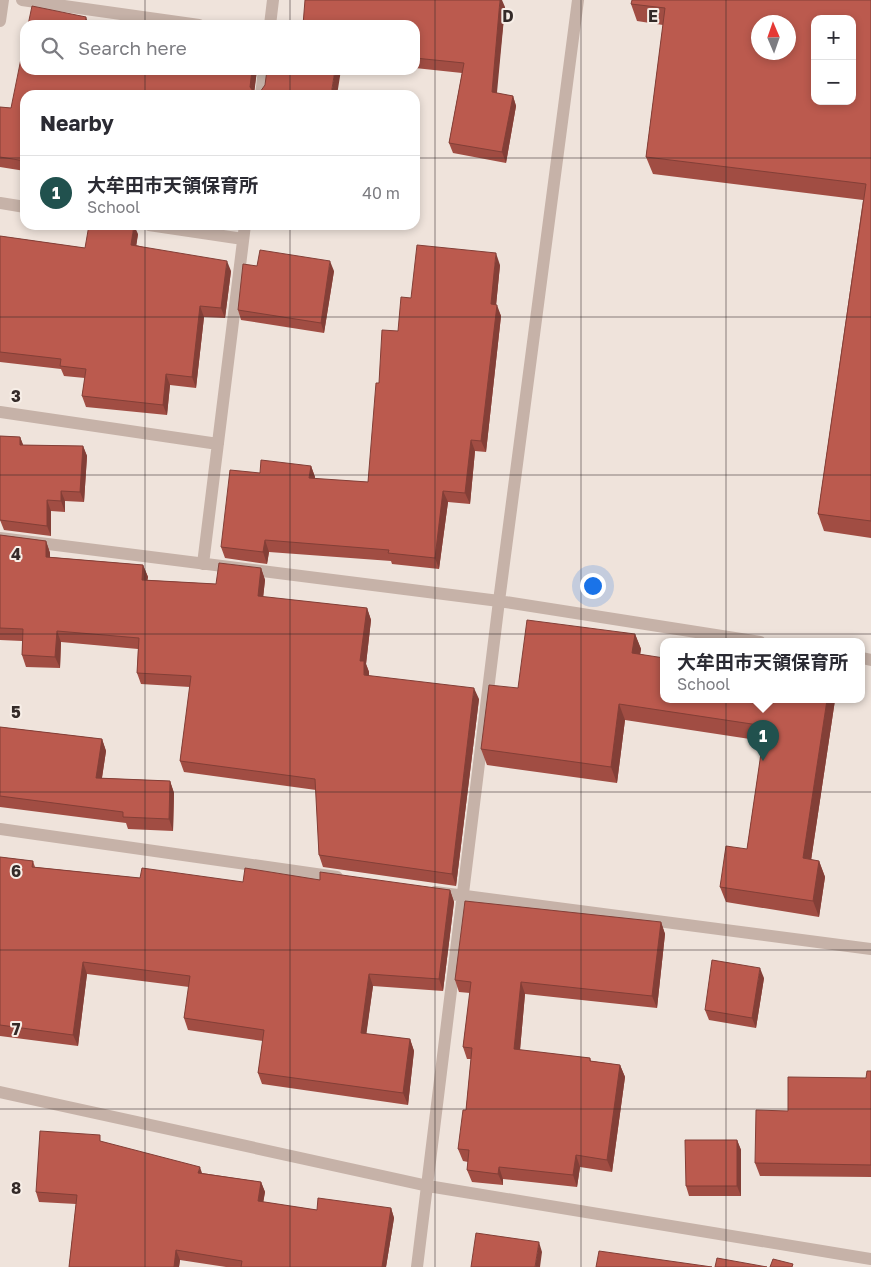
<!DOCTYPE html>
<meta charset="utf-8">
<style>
body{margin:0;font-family:"Golos Text","Noto Sans JP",sans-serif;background:#f7f7f7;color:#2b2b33}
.controls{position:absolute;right:15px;top:15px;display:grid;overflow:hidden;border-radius:10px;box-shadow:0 2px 8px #0003}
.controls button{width:45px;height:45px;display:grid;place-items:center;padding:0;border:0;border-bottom:1px solid #e1e1e2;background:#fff;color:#2b2b33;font:25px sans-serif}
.compass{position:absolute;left:751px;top:15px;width:45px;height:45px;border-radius:50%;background:#fff;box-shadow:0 2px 8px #0003;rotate:358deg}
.you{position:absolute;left:592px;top:585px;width:18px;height:18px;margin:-12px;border:4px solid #fff;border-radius:50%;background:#1a73e8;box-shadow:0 0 0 8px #1a73e833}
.badge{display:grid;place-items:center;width:32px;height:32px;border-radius:50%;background:#21514e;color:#fff;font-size:16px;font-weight:700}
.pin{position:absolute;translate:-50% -41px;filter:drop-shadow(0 1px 2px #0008)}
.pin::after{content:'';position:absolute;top:26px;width:18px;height:15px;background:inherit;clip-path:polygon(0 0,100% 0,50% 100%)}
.popup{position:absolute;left:660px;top:638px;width:205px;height:65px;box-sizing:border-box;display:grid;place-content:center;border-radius:10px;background:#fff;filter:drop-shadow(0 1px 4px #0005);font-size:16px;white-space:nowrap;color:#7c7c81}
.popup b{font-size:19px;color:#2b2b33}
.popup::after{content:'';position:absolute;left:50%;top:100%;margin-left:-10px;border:10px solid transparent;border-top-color:#fff}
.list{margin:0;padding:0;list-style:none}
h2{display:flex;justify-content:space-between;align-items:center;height:65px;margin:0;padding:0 20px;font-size:21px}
h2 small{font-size:16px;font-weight:400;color:#7c7c81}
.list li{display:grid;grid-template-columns:32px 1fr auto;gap:15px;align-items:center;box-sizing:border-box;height:75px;padding:0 20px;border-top:1px solid #e1e1e2}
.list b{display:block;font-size:19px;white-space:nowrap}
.list p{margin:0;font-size:16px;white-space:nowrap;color:#7c7c81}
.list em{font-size:16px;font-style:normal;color:#7c7c81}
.icon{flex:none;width:28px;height:28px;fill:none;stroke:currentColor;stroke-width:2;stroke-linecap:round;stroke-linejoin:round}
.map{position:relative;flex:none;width:871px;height:1267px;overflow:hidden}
.search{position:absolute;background:#fff;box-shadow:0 2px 8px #0003;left:20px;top:20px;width:400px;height:55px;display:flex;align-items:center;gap:12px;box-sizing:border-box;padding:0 18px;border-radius:15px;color:#7c7c81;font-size:19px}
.panel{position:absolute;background:#fff;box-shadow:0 2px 8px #0003;left:20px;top:90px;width:400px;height:140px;border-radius:15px}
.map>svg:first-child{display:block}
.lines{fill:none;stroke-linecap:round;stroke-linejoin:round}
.minor{stroke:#c6b2a8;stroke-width:12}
.wall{fill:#a14d43}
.shaded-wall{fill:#833f37}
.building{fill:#bb5a4e;stroke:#833f37;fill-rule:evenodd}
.grid{fill:none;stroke:#342a28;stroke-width:1;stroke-opacity:0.55}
.grid-label{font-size:16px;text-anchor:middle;font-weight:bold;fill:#342a28;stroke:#f7eee7;stroke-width:4;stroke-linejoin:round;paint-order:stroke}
</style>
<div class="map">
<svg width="871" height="1267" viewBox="0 0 871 1267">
<rect width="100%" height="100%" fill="#efe3db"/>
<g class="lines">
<!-- minor -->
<path class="minor" d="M22,0L199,25
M0,21L3,0
M270,25L273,0
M261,95L264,70
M0,203L25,207
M149,225L243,239
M0,412L218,444
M0,538L499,601L760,642
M203,564L245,225
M862,658L871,660
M0,829L337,877
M435,892L871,949
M0,1092L428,1186L871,1259
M417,1267L499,601L578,0"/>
</g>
<!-- wall -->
<path class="wall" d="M871,0V538L824,531L818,514L863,200L653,174L646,157L663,25L637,21L631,4Z
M505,7L496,93L513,96L516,106L506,163L453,153L449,143L462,73L415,68V25Z
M25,70H257L254,91L337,95H25V171L0,167V107L11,108Z
M138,234L136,245L231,271L225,318L204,317L196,388L170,385L167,415L86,407L82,396L85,378L64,376L61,369L0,362V236L85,248Z
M500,265L496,305L501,316L486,452L475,451L470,504L448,502L439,569L392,564L391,561L269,552L267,564L225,558L221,547L260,473L311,466L315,477L314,479L368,482L379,383L398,331Z
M257,266L334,271L324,333L241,320L238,310Z
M0,436L20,437L23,445L83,446L87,456L84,502L65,501V512L51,511V536L4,530L0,520Z
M0,535L46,541L50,553V557L143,565L148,577L147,580L216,584L261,568L265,580L263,597L367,608L371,620L366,664L369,672V676L479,699L456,886L323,867L319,855L316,790L184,772L180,761L190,687L141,684L137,673L138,649L61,642L60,668L26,667L22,655V641L0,640Z
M635,634L641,649L640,654L835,700L811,860L819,861L825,877L819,917L726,902L720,887L747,849L763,741L625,720L617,783L487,765L481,749L518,688Z
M0,727L102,739L106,751L102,778L170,781L174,793L173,831L128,829L126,823L0,807Z
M0,857L33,861L35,867L140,878L243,882L320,880L450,890L454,902L443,991L373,986L366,1034L410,1039L414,1051L408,1105L262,1084L258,1073L263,1041L188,1030L184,1018L189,987L87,974L78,1046L0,1036Z
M661,922L665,934L657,1008L525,994L520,1050L590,1058L591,1061L620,1065L625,1077L612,1172L580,1167L577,1187L503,1179V1185L472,1182L467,1170L468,1162L463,1161L458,1149L466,1110L471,1059H467L463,1047L470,993L459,992L455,980Z
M764,978L756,1028L709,1020L705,1010Z
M871,1071V1177L760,1176L755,1163L788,1111L866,1078Z
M737,1140L741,1150V1196H689L686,1186Z
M103,1142L202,1173L261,1182L265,1192L263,1202L317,1210L391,1208L394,1218L386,1267H226L180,1260L179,1267H69L76,1204L39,1202L36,1192Z"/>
<!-- shaded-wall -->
<path class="shaded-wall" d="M500,0H502L505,7L496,103L492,92Z
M86,17L89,25H85Z
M252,70H257L254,95L250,87Z
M335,70H341L337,95H331Z
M513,96L516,106L506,163L502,152Z
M134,225L138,234L135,255L131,245Z
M496,253L500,265L495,316L491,304Z
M227,261L231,271L225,318L221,308Z
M330,261L334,271L324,333L321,323Z
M497,305L501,316L486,452L481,441Z
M200,306L204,317L196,388L192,377Z
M166,374L170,385L167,415L163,405Z
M20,437L24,447L20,445Z
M471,440L475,451L470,504L465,493Z
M83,446L87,456L84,502L80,492Z
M311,466L315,477L313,489L309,478Z
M61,491L65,501V512L61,501Z
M443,491L448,502L439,569L435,558Z
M47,500L51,511V536L47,526Z
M265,540L269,552L267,564L263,552Z
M46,541L50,553V568L46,557Z
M143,565L148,577L146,591L142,580Z
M261,568L265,580L262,608L258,596Z
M367,608L371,620L366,664L369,672V687L360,661Z
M57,631L61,642L60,668L55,657Z
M635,634L641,649L638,669L632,653Z
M474,688L479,699L456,886L452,874Z
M827,700H835L809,874L803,858Z
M619,704L625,720L617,783L611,767Z
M102,739L106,751L100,790L96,778Z
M170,781L174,793L173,831L169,819Z
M819,861L825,877L819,917L813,901Z
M450,890L454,902L443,991L439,979Z
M661,922L665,934L657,1008L652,996Z
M83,962L87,974L78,1046L73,1035Z
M760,968L764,978L756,1028L752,1018Z
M369,974L373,986L365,1044L361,1033Z
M521,982L525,994L519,1061L514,1049Z
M410,1039L414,1051L408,1105L403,1093Z
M620,1065L625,1077L612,1172L607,1160Z
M737,1140L741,1150V1196L737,1186Z
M576,1155L580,1167L577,1187L573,1175Z
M200,1167L203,1176L198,1173Z
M499,1167L503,1179V1185L498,1174Z
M261,1182L265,1192L262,1210L258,1201Z
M391,1208L394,1218L386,1267H382Z
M539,1242L542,1252L540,1267H535Z
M176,1250L180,1260L179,1267H174Z"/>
<!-- building -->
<path class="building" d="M305,0H500L492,92L513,96L502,152L449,143L464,63L415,58V25H303Z
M632,0H871V521L818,514L866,184L646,157L665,8L631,4ZM815,19H852V101H815ZM758,22H788V52H758Z
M32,6L86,17L85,25H28Z
M25,39V70H252L250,87L253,91L260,92L265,85L267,70H335L331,95H25V161L0,157V107L11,108Z
M89,225H134L131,245L227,261L221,308L200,306L192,377L166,374L163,405L82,396L86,369L60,366L61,359L0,352V236L85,248Z
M417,245L496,253L491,304L497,305L481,441L471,440L465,493L443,491L435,558L388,553L389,550L265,540L263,552L221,547L230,470L260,473L261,460L311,466L309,478L368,482L376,383H379L382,330L398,331L401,297L411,298Z
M260,250L330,261L321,323L238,310L243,264L257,266Z
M0,436L20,437V445L83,446L80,492L61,491V501L47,500V526L0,520Z
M0,535L46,541V557L143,565L142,580L216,584L219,563L261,568L258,596L367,608L360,661H364V675L474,688L452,874L319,855L315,779L180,761L191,676L137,673L139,638L57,631L55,657L22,655L23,629L0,628Z
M527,620L635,634L632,653L664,658V700H827L803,858L819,861L813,901L720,887L726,846L747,849L765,726L619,704L611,767L481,749L489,685L518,688Z
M0,727L102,739L96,778L170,781L169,819L123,817V812L0,796Z
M0,857L33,861L32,867L140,878L142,868L243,882L245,868L320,880V872L450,890L439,979L369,974L361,1033L410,1039L403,1093L258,1073L264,1030L184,1018L190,976L83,962L73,1035L0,1025Z
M465,901L661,922L652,996L521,982L514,1049L590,1058V1061L620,1065L607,1160L576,1155L573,1175L499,1167L498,1174L467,1170L469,1150L458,1149L463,1110H466L472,1048L463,1047L471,982L455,980Z
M712,960L760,968L752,1018L705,1010Z
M867,1071H871V1165L755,1163L756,1110L788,1111V1077L866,1078Z
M40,1131L100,1135V1141L200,1167L198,1173L261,1182L258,1201L317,1210L318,1198L391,1208L382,1267H241L242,1261L176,1250L174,1267H69L77,1195L36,1192Z
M685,1140H737V1186H686Z
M476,1233L539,1242L535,1267H471Z
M599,1251L712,1267H596Z
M717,1258L767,1267H715Z
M773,1259L793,1264L792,1267H770Z"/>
<!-- grid -->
<path class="grid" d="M145,0V25M290,0V25M435,0V1267M581,0V1267M726,0V1267M145,70V95M290,70V95M0,158H25M415,158H871M145,225V1267M290,225V1267M0,317H871M0,475H871M0,634H871M0,792H871M0,950H871M0,1109H871"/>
<g class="grid-label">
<text x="508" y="22">D</text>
<text x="653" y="22">E</text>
<text x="16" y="402">3</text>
<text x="16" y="560">4</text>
<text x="16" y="718">5</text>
<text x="16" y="877">6</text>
<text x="16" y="1035">7</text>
<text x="16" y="1194">8</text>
</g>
</svg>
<div class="controls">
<button>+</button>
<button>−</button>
</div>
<svg class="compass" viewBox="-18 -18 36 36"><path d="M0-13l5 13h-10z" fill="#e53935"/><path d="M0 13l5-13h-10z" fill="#7c7c81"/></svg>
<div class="you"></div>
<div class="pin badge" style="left:763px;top:761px">1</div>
<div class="popup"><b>大牟田市天領保育所</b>School</div>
<div class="search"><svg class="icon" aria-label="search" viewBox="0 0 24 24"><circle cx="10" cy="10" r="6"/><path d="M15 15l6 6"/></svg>Search here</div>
<section class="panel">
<h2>Nearby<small></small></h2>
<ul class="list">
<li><span class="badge">1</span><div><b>大牟田市天領保育所</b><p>School</p></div><em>40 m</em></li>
</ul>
</section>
</div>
